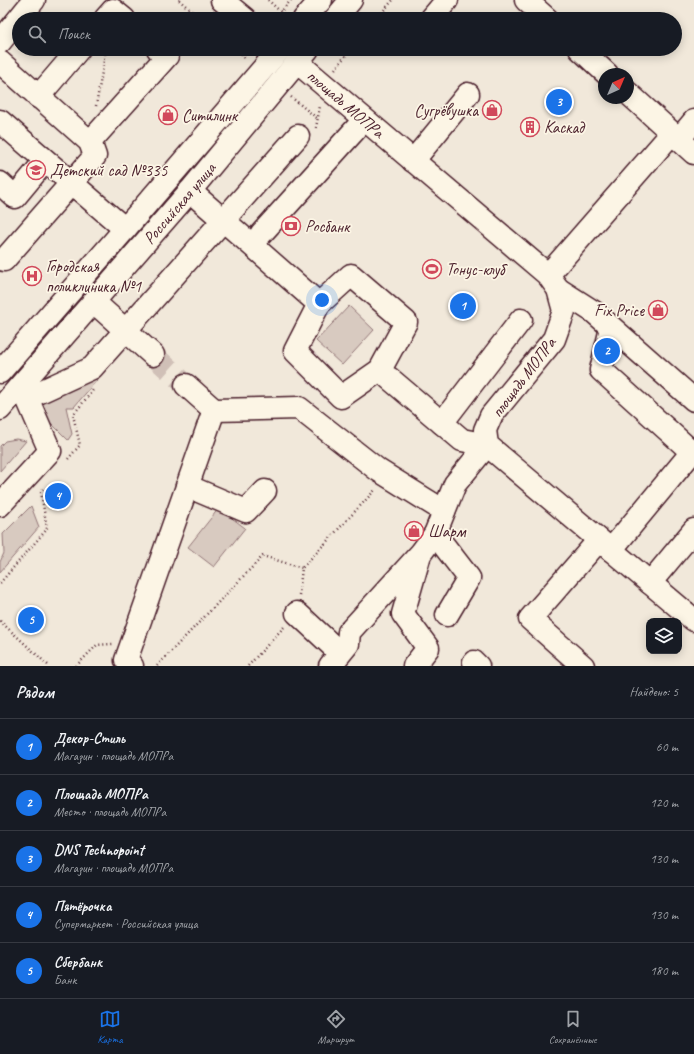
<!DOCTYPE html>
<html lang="ru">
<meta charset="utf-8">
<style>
body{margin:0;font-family:Caveat,sans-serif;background:#242831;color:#f1f3f6}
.controls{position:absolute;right:12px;bottom:12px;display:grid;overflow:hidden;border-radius:8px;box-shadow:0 2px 10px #0003}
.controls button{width:36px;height:36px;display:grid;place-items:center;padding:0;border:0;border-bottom:1px solid #363941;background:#171b24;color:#f1f3f6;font:20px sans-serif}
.compass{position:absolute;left:598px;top:68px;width:36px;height:36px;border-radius:50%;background:#171b24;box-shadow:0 2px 10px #0003;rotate:44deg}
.you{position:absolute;left:322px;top:300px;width:14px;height:14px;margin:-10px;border:3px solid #fff;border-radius:50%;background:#1a73e8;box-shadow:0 0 0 6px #1a73e833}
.badge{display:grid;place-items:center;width:26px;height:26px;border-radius:50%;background:#1a73e8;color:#fff;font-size:13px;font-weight:700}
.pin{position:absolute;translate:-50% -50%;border:2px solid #fff;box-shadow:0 1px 4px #0006}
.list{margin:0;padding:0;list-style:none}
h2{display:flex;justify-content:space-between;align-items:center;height:52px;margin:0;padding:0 16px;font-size:17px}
h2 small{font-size:13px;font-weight:400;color:#9ea1a6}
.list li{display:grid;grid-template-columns:26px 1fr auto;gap:12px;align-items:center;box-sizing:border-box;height:56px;padding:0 16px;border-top:1px solid #363941}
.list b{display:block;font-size:15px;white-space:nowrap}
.list p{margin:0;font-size:13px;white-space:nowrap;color:#9ea1a6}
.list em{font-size:13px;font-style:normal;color:#9ea1a6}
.icon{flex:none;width:22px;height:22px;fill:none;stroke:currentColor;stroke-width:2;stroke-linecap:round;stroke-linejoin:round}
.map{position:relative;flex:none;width:694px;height:666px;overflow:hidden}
.search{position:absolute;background:#171b24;box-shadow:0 2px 10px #0003;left:12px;right:12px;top:12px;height:44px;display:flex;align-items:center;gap:10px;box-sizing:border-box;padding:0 14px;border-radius:22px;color:#9ea1a6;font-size:15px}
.sheet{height:332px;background:#171b24}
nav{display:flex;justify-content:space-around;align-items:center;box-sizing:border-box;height:56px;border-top:1px solid #363941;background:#171b24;font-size:11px;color:#9ea1a6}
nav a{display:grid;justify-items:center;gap:2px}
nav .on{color:#1a73e8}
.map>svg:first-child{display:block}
.green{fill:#d8cac0;stroke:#917476}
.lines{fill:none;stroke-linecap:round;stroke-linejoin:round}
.minor-tunnel{stroke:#d0c0b7;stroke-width:22;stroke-dasharray:22 11;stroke-linecap:butt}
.minor-casing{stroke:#4a1f2b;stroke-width:25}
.major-casing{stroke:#4a1f2b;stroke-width:25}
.path{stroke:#4a1f2b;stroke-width:2.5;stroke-dasharray:1 3;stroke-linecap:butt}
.minor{stroke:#fcf5e5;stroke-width:22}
.major{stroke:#fcf5e5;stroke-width:22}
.labels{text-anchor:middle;stroke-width:3.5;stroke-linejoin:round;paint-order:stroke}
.street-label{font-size:17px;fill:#4a1f2b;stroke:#fcf5e5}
.poi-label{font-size:17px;fill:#4a1f2b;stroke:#fcf5e5;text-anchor:start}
</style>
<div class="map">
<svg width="694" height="666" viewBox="0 0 694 666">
<rect width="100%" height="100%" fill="#f1e8da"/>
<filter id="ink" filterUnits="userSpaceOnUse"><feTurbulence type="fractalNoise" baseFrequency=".025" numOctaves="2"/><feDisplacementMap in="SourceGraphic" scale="8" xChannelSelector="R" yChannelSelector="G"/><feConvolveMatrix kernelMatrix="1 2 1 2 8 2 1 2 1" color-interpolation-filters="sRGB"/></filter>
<g filter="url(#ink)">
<!-- green -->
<path class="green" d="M349,306L374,330L342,365L316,341Z
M92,377L97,380L74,407H66L72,434L68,440L44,416L40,402Z
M16,439L26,441L0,471V446L5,441Z
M31,506L39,527L0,572V562L4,553L3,534Z
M219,508L245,528L214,567L188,547Z"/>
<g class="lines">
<!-- minor-tunnel -->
<path class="minor-tunnel" d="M153,355L186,385"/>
<!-- minor casing -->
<g class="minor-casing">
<g id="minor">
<path d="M222,0L245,19"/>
<path d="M526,0L547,19"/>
<path d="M105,19L113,10L124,19"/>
<path d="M431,19L447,0"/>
<path d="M0,42L34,0"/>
<path d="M580,49L607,74"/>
<path d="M0,62L90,142L95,156L4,260"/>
<path id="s1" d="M297,62L548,275L558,289L564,311L554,339L491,416L485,430L487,445L694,620"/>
<path d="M628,93L694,153"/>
<path d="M38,97L79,49"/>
<path d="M0,121L125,229"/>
<path d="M679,139L694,121"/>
<path d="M90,142L167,56L158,49"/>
<path d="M413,161L468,94"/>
<path d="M0,183L15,197L45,161"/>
<path d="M190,191L319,304L295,351L341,397L380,370L406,322L351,275L319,304"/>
<path d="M261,234L364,120"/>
<path d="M548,275L672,133"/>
<path d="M558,289L594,312L694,400"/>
<path d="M94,302L153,355"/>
<path d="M611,328L601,370L692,452L694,449"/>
<path d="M186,385L214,410L299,408L378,470L444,511"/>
<path d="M27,398L92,368L298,136"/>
<path d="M442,423L521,320"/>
<path d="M187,486L246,511L265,491"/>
<path d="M0,505L50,451L27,398L17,390"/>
<path d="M435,534L469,578L447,615"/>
<path d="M611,550L692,452"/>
<path d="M650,583L694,530"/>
<path d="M297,613L340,653"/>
<path d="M474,662L478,666"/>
<path d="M132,666L126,660L214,410"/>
<path d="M330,666L348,644L349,632L421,553L435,534L455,484L487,445L462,440L389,378"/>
<path d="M414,666L428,648L403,614L419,558"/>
<path d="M583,666L530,619L599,540"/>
</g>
</g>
<!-- major casing -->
<g class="major-casing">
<g id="major">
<path d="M304,19L321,0"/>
<path d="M335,19L351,0"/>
<path d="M0,372L125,229L280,49"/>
<path id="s2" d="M0,409L190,191L308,49"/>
</g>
</g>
<!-- path -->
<path class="path" d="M179,0L201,19
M268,0L286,17
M275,19L291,0
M376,19L393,0
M235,49L246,59
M335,69L351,49
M291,97L318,119
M96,106L106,49
M316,128L320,106
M68,459L80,445L73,415L93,390
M0,583L47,529L41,492L43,489
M299,595L302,568L376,489
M0,621L49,666
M76,666L97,645L113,644
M157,666L263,556L302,568
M248,666L284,627"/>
<!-- minor -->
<use href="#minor" class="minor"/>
<!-- major -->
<use href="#major" class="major"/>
</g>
</g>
<!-- icons -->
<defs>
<g id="shop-ring" transform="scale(1)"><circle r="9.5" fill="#fcf5e5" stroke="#d1495b" stroke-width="1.5"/><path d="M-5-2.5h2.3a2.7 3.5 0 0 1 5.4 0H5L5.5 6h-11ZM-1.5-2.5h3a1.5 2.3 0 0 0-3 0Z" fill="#d1495b"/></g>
<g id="building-ring" transform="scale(1)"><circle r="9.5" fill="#fcf5e5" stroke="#d1495b" stroke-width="1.5"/><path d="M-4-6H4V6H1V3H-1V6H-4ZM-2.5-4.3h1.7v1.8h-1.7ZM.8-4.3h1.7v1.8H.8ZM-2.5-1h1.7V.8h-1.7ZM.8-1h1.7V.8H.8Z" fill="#d1495b"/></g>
<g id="school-ring" transform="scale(1)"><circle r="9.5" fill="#fcf5e5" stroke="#d1495b" stroke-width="1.5"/><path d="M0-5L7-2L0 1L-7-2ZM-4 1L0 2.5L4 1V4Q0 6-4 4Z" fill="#d1495b"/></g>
<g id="bank-ring" transform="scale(1)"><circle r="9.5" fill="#fcf5e5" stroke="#d1495b" stroke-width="1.5"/><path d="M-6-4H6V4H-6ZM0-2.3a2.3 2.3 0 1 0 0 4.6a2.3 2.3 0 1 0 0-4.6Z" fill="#d1495b"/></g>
<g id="stadium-ring" transform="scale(1)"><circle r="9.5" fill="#fcf5e5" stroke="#d1495b" stroke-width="1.5"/><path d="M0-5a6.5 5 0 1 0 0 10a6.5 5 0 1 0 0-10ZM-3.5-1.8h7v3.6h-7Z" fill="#d1495b"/></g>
<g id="hospital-ring" transform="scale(1)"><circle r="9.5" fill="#fcf5e5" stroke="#d1495b" stroke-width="1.5"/><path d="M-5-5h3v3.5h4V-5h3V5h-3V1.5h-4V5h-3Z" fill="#d1495b"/></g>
</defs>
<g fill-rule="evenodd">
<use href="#shop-ring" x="492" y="110"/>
<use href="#shop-ring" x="168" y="115"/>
<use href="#building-ring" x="530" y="127"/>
<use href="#school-ring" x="36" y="170"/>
<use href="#bank-ring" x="291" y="226"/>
<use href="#stadium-ring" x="432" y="269"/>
<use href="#hospital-ring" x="32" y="276"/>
<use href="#shop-ring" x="658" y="310"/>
<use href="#shop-ring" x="414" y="531"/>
</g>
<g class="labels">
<!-- street labels -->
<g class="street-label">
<text dy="6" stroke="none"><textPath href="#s1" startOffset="64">площадь МОПРа</textPath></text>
<text dy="6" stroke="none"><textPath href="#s2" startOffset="273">Российская улица</textPath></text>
<text transform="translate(523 377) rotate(-53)" y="6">площадь МОПРа</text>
</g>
<!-- poi labels -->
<g class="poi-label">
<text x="478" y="116" text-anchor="end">Сугрёвушка</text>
<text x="182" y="121">Ситилинк</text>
<text x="544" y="133">Каскад</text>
<text x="50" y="176">Детский сад №335</text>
<text x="305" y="232">Росбанк</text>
<text x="46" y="272">Городская<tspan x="46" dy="20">поликлиника №1</tspan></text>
<text x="446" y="275">Тонус-клуб</text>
<text x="644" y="316" text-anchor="end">Fix Price</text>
<text x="428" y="537">Шарм</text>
</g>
</g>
</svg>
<div class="controls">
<button><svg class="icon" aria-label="layers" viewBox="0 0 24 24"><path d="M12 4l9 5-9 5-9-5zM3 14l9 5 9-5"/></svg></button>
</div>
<svg class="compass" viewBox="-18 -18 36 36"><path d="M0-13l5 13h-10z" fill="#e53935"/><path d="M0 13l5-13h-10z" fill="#9ea1a6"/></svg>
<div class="you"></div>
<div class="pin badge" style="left:463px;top:306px">1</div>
<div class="pin badge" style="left:607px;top:351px">2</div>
<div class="pin badge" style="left:559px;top:102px">3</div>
<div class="pin badge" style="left:58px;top:496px">4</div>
<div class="pin badge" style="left:31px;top:620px">5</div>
<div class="search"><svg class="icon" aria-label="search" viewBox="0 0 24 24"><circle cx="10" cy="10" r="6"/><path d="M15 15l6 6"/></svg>Поиск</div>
</div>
<section class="sheet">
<h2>Рядом<small>Найдено: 5</small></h2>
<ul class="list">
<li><span class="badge">1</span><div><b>Декор-Стиль</b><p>Магазин · площадь МОПРа</p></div><em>60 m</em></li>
<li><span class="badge">2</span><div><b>Площадь МОПРа</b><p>Место · площадь МОПРа</p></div><em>120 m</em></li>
<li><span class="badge">3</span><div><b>DNS Technopoint</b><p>Магазин · площадь МОПРа</p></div><em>130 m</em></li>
<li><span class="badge">4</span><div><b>Пятёрочка</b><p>Супермаркет · Российская улица</p></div><em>130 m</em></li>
<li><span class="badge">5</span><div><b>Сбербанк</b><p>Банк</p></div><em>180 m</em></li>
</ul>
</section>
<nav>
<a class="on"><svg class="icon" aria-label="map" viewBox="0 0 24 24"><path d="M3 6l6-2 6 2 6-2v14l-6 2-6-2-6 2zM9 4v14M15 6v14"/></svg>Карта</a>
<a><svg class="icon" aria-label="directions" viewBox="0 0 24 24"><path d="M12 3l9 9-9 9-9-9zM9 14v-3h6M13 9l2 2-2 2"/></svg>Маршрут</a>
<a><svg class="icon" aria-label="saved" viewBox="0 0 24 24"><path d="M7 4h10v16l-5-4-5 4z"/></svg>Сохранённые</a>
</nav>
